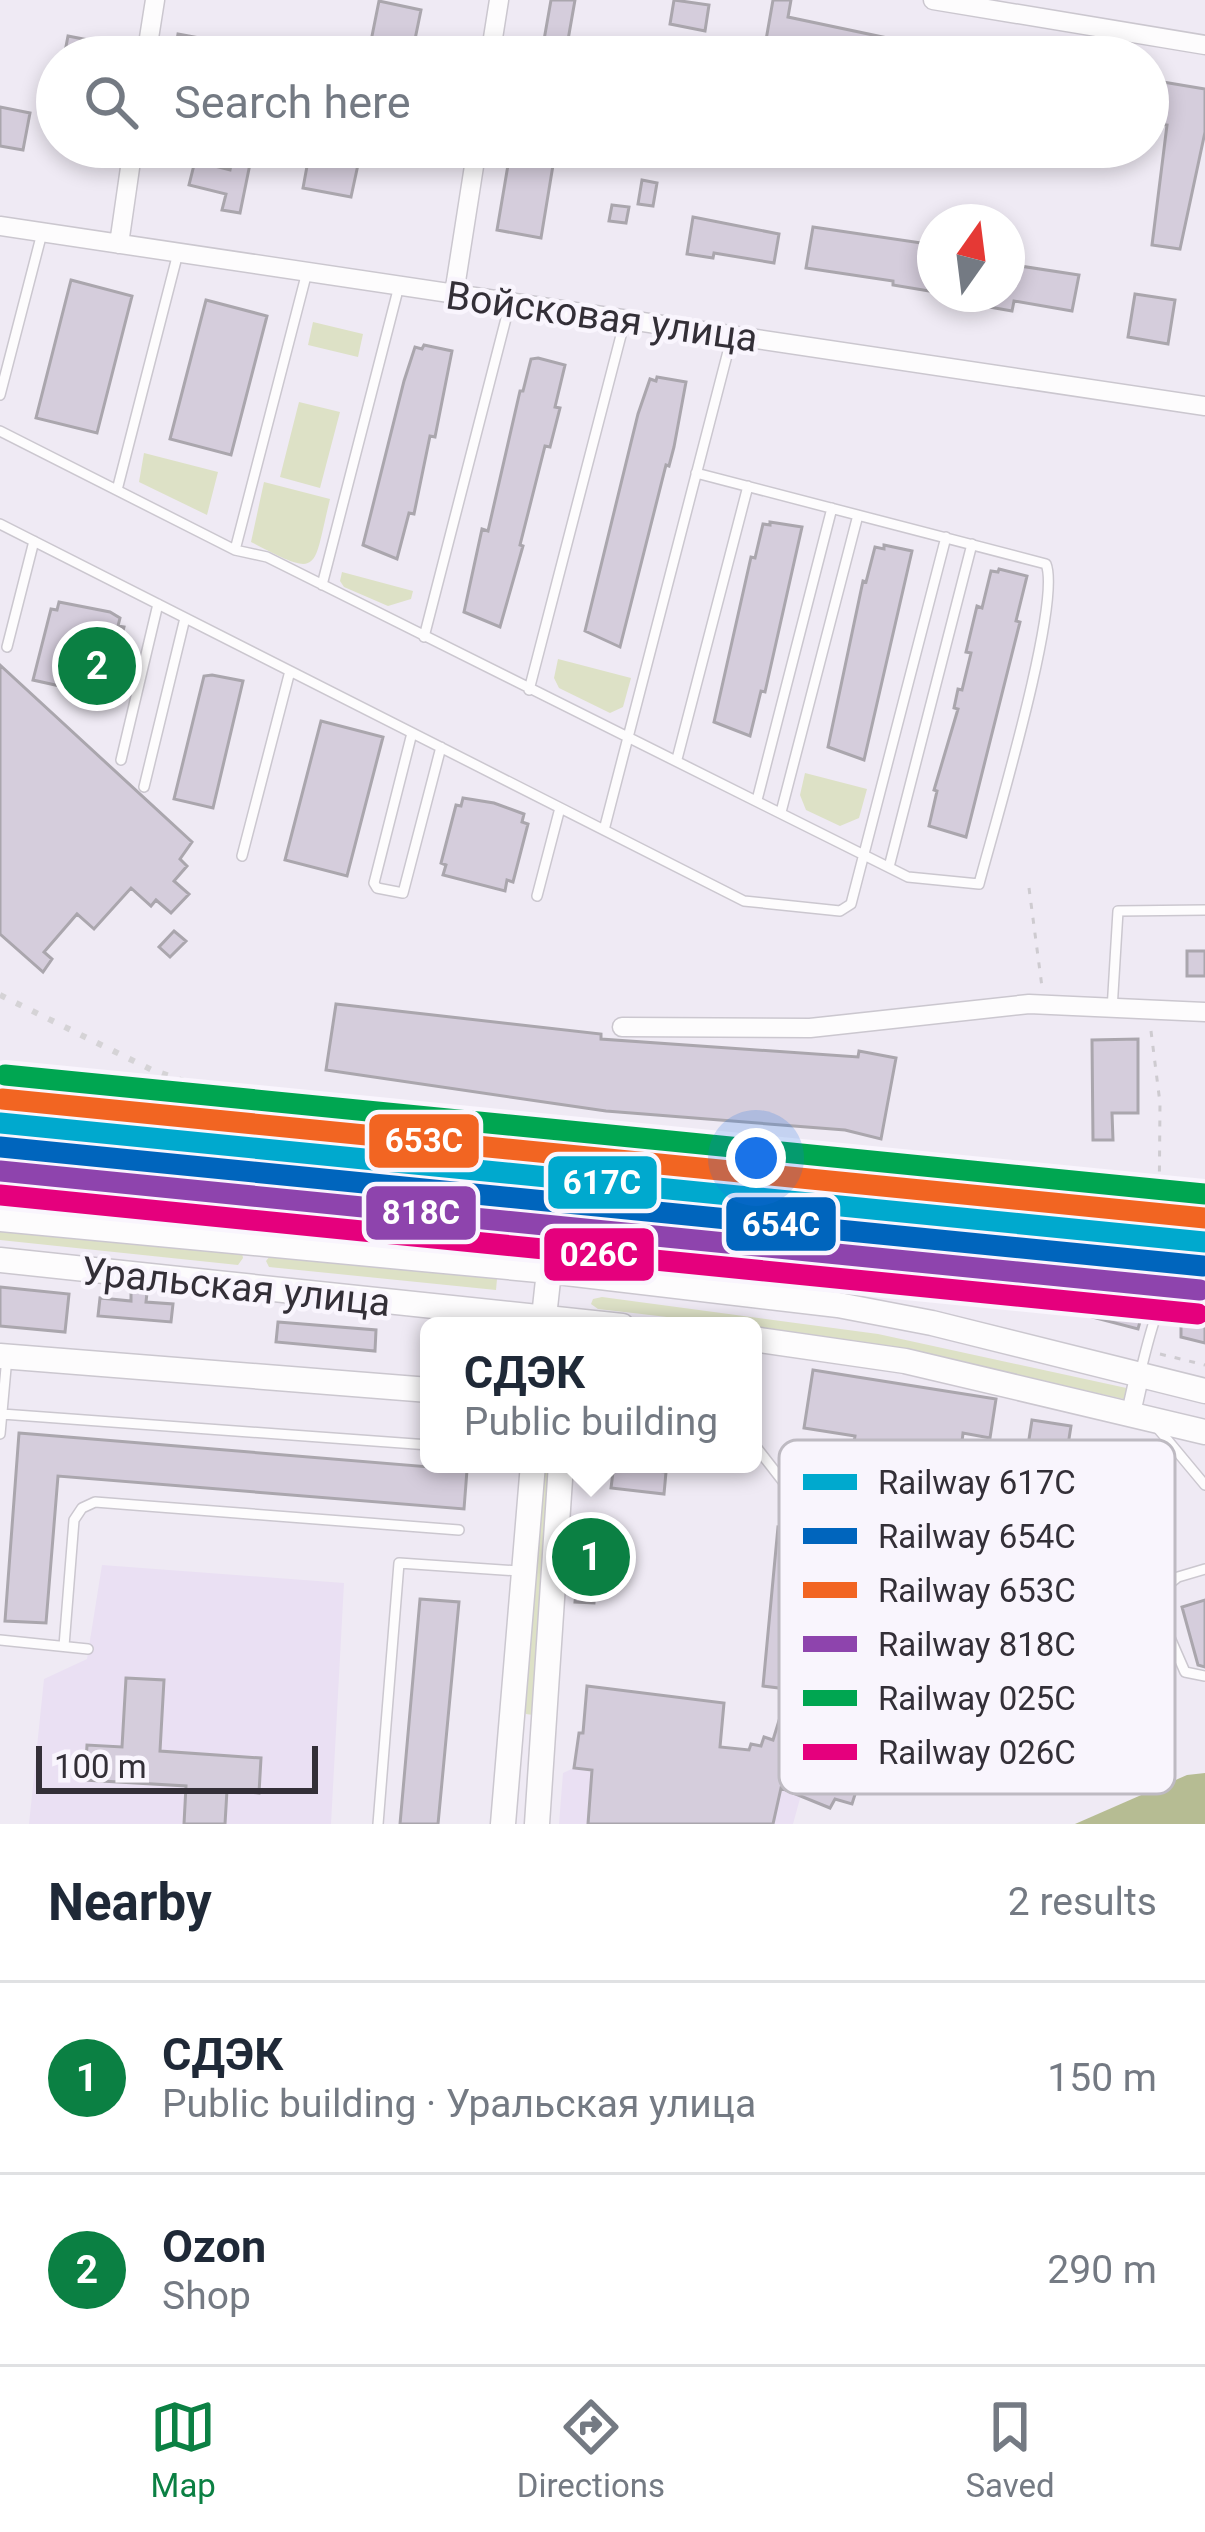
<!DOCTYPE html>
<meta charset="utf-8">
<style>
body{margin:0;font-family:Roboto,sans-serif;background:#f2f2f3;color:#1f2937}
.compass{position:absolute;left:917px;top:204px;width:108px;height:108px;border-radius:50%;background:#fff;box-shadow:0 6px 18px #0003;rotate:14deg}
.scale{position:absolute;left:36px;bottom:30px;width:282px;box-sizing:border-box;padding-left:12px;border:6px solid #332f37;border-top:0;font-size:33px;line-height:42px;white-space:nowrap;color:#332f37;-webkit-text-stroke:9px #f9f5fd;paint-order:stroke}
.you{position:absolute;left:756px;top:1158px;width:42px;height:42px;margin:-30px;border:9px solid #fff;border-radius:50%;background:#1a73e8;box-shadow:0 0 0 18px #1a73e833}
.badge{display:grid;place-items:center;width:78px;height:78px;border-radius:50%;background:#0b8043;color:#fff;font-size:39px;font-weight:700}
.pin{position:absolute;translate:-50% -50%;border:6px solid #fff;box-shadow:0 3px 12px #0006}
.popup{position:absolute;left:420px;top:1317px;width:342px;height:156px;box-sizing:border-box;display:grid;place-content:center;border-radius:18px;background:#fff;filter:drop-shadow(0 3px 9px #0005);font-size:39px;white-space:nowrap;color:#747a83}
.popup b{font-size:45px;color:#1f2937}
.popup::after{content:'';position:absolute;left:50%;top:100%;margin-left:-24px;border:24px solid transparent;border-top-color:#fff}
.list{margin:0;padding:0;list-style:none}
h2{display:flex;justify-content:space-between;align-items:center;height:156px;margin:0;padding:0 48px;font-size:51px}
h2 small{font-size:39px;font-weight:400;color:#747a83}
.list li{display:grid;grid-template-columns:78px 1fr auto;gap:36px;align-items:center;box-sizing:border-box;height:192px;padding:0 48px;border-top:3px solid #e0e1e3}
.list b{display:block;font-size:45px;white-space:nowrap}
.list p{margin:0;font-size:39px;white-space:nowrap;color:#747a83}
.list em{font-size:39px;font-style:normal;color:#747a83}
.icon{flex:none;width:66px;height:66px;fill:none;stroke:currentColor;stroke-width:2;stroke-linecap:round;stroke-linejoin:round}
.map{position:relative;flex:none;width:1205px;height:1824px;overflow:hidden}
.search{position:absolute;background:#fff;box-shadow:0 6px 18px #0003;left:36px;right:36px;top:36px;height:132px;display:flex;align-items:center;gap:30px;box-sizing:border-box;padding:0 42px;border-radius:66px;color:#747a83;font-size:45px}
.sheet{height:540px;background:#fff}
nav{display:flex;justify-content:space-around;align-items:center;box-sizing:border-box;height:168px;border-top:3px solid #e0e1e3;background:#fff;font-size:33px;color:#747a83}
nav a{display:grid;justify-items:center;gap:6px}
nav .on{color:#0b8043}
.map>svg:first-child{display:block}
.built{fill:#eae0f3}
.green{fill:#dde1c6}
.water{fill:#b6bc93}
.building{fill:#d5cddc;stroke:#aaa6ad;stroke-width:3}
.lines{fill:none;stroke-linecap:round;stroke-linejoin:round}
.lane-casing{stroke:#cbc7cf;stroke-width:12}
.street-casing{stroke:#cbc7cf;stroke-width:21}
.secondary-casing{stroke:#cbc7cf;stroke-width:27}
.path{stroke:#cecbd0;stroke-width:3;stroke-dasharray:6 9;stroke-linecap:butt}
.lane{stroke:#fdfcfd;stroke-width:9}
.street{stroke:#fdfcfd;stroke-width:18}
.secondary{stroke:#fdfcfd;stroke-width:24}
.rail{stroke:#d5d3d6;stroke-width:6;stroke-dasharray:6 12;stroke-linecap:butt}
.rail-1-casing{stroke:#f9f5fd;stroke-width:30}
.rail-2-casing{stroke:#f9f5fd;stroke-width:30}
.rail-3-casing{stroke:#f9f5fd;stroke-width:30}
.rail-4-casing{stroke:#f9f5fd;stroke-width:30}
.rail-5-casing{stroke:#f9f5fd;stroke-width:30}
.rail-6-casing{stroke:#f9f5fd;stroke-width:30}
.rail-1{stroke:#00a9ce;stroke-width:21}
.rail-2{stroke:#0065bd;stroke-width:21}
.rail-3{stroke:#f26522;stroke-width:21}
.rail-4{stroke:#8e44ad;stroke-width:21}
.rail-5{stroke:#00a651;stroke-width:21}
.rail-6{stroke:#e5007d;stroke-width:21}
.labels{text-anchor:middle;stroke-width:9;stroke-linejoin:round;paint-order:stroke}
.street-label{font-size:39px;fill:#332f37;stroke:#f9f5fd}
.key{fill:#f9f5fd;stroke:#bebac2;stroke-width:3}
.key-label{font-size:33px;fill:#332f37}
.line-badge{stroke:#f9f5fd;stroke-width:4.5}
.badge-label{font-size:33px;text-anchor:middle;font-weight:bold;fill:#fff}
</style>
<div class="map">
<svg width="1205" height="1824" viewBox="0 0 1205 1824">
<rect width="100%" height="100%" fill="#efeaf4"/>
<!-- built -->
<path class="built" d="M102,1565L344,1583L331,1824H29L44,1679L87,1659Z
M574,1768L781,1788L801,1795L793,1824H559L563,1773Z"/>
<!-- green -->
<path class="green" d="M313,322L363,334L358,357L308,345Z
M299,402L340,412L320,488L280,477Z
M144,453L218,472L207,515L139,482Z
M264,482L330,499C312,572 322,579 251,542Z
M342,572L413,591L411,599L388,606L344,587L340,581Z
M558,659L631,678L623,707L610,713L559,688L554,678Z
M805,773L867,789L859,818L840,826L806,810L800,795Z
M0,1226L242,1253L243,1258L238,1265L0,1240Z
M270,1256L497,1279L496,1290L269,1267L266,1261Z
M602,1297L878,1334L1131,1389L1128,1400C951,1360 777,1328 598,1309L591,1304L593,1299Z
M541,1464H552L533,1715L526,1714L524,1708Z"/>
<!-- water -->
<path class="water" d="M1205,1773V1824H1075L1187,1775Z"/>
<!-- building -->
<path class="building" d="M551,0H575L565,57H541Z
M674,0L709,5L705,31L670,24Z
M773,0H791L788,17L892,39L889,57H793L795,44L766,40Z
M379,1L421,10L413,49L371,41Z
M178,34L210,40L207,57H174Z
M68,36L134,49L133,57H64Z
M1157,81L1205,89V132L1180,249L1152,245L1167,125L1151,123Z
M0,107L30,113L23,150L0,146Z
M503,147H556L541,238L497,230L508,165L500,164Z
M310,150L359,160L351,197L303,188Z
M233,155L251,159L240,213L222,210L226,194L189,185L195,161L230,170Z
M642,180L657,183L653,206L638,204Z
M612,205L629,207L626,223L609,221Z
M693,217L779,234L774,263L714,253L713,258L687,254Z
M813,227L935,245V292L893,285V281L806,268Z
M1007,264L1079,275L1072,311L1014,301L1012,311L961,302L962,294H1007Z
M71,280L132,296L97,433L36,418Z
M1135,294L1175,300L1168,344L1128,337Z
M206,300L267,316L231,455L170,439Z
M424,345L452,351L435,437L430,436L414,514L409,513L397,559L363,545L404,381L415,347L422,349Z
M538,358L565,365L555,407L560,408L550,447L545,446L520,545L523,546L500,627L464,612L482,529L488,531L520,391H523L531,359Z
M657,377L686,382L674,447L669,466L666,465L620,647L585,631L638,414L650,379L656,381Z
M770,522L802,527L765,692L761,691L750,736L714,722L751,557L755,558L763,524L770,525Z
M884,545L912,551L864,760L828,747L863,581L866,582L875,547L884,549Z
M999,569L1027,576L1016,621L1020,622L966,837L929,826L937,791L934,790L958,709L954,708L958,689L962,690L971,653L966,652L977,606L982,608L991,571L998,572Z
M59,602L110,612L120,618L118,626L124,627L109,685L103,684L100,695L33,680L51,609L57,610Z
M0,665L192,842L180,859L187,866L174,881L189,894L171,913L156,900L151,906L131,888L94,929L77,914L44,952L52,959L43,972L0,934Z
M212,675L243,681L213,808L174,799L204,676Z
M321,721L383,737L347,876L285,860Z
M463,798L494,803L524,814L522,822L528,824L513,882L507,880L505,891L443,875L446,865L441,863L456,805L461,806Z
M174,931L186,941L170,957L159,947Z
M1187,951H1205V976H1187Z
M336,1004L601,1034V1039L858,1057L859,1051L896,1058L881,1139L845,1130L606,1111L326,1070Z
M1138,1039V1113H1112L1113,1140H1093L1092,1040Z
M0,1163L898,1254L896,1275L0,1185Z
M907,1229L986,1241L983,1264L904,1252Z
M990,1267L1144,1307L1138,1329L985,1289Z
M1189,1285L1205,1289V1308L1185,1303Z
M0,1287L69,1294L65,1332L0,1326Z
M131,1292L147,1293L146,1302L173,1304L171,1322L98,1316L100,1298L131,1301Z
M1181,1321L1205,1326V1343L1181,1337Z
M278,1322L376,1330L375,1351L276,1342Z
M813,1370L996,1399L990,1438L963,1433L957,1485L893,1477L894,1471L863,1466L866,1450L853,1448L855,1436L804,1428Z
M1032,1420L1071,1426L1020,1751L977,1745L981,1755L884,1786L871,1749L892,1742L889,1733L937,1717L940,1727L987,1711L995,1663L968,1657L966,1665L941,1659L944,1646L920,1641L925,1612L898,1607L899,1600L893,1598L902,1560L932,1576L1006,1586Z
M19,1433L467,1470L464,1509L58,1476L46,1623L5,1621Z
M614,1464H645L644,1470L666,1472L664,1494L611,1488Z
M778,1527L812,1530L811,1539L822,1540L808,1684L787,1682V1689L763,1686Z
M580,1544L599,1545L594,1603L575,1602Z
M420,1599L459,1602L438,1824H400Z
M1205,1600V1667L1198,1665L1182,1607Z
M1093,1637L1102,1669L1058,1682L1049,1649Z
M126,1678L164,1680L160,1751L261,1758L259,1793L227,1790L225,1824H184L186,1786L85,1780L87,1745L122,1747Z
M587,1686L724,1703L720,1747L749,1750L751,1744L761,1746L764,1737L773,1740L781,1714L823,1732L819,1740L853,1755L869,1750L852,1804L835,1799L830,1808L781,1788L773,1824H588L592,1770L574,1768L579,1733H583Z"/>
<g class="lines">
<!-- lane casing -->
<g class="lane-casing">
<path id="lane" d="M0,395L42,233
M0,431L235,550L267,557L908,877L979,884C993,830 1062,603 1046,564L696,473
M117,490L178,253
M0,524L744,901L840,911L851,904L946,537
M235,550L307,272
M322,585L399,286
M424,637L510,303
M7,647L34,541
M529,690L625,320
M412,733L374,883L377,888L403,893L441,747
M677,759L748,486
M121,760L158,604
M144,787L185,618
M757,800L832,508
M781,812L858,515
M604,830L732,336
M242,856L290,671
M889,867L972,544
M537,896L560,808
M1112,1010L1118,911L1205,910
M1159,1307L1205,1317
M1140,1373C1147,1349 1159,1282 1185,1273C1191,1271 1198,1273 1205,1273
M2,1414L429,1445
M1155,1425L1205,1485
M0,1434L7,1357
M753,1443L799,1502L851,1553L864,1669C883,1706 929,1703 965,1708
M1205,1569L1178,1577L1160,1591L1157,1608L1185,1672L1205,1676
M0,1640L88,1649
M64,1646L74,1520L82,1508L95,1502L459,1530
M378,1824L399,1563L519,1571"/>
</g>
<!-- street casing -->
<g class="street-casing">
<path id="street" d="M933,0L1205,45
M146,57L155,0
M490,57L499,0
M0,226L1205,406
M119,244L133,147
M454,294L477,147
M622,1027L810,1028L1029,1004L1205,1012
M1131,1413L1140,1373"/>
</g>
<!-- secondary casing -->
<g class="secondary-casing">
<path id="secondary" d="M0,1219L549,1271L838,1305L932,1323L1205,1391
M0,1260L622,1326
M543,1326L549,1271
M753,1339L905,1361L1205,1432
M0,1356L429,1390
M503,1824L533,1464
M537,1824L561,1464"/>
</g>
<!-- path -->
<path class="path" d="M1029,888L1042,987
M1151,1031L1160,1103L1159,1222L1162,1238L1180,1258
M1160,1354L1205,1365"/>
<!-- lane -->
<use href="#lane" class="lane"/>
<!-- street -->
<use href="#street" class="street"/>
<!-- secondary -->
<use href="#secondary" class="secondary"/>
<!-- rail -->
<path class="rail" d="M0,995L152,1070L287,1117L420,1147L630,1169L781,1200"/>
<!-- rail-1 casing -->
<g class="rail-1-casing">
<path id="rail-1" d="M0,1123L1205,1242"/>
</g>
<!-- rail-2 casing -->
<g class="rail-2-casing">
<path id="rail-2" d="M0,1147L1203,1266"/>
</g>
<!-- rail-3 casing -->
<g class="rail-3-casing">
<path id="rail-3" d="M2,1099L1205,1218"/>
</g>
<!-- rail-4 casing -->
<g class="rail-4-casing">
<path id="rail-4" d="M0,1171L1200,1290"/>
</g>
<!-- rail-5 casing -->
<g class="rail-5-casing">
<path id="rail-5" d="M5,1075L1205,1194"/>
</g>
<!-- rail-6 casing -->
<g class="rail-6-casing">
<path id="rail-6" d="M0,1195L1198,1314"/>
</g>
<!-- rail-1 -->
<use href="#rail-1" class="rail-1"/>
<!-- rail-2 -->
<use href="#rail-2" class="rail-2"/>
<!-- rail-3 -->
<use href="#rail-3" class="rail-3"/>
<!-- rail-4 -->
<use href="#rail-4" class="rail-4"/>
<!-- rail-5 -->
<use href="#rail-5" class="rail-5"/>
<!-- rail-6 -->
<use href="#rail-6" class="rail-6"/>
</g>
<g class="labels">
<!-- street labels -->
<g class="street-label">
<text transform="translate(602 316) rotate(8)" y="14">Войсковая улица</text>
<text transform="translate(236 1286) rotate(6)" y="14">Уральская улица</text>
</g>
</g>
<!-- legend -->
<rect x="779" y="1440" width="396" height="354" rx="18" class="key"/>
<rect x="803" y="1474" width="54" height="16" fill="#00a9ce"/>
<rect x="803" y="1528" width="54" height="16" fill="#0065bd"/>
<rect x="803" y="1582" width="54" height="16" fill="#f26522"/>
<rect x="803" y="1636" width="54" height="16" fill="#8e44ad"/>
<rect x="803" y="1690" width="54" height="16" fill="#00a651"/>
<rect x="803" y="1744" width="54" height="16" fill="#e5007d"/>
<g class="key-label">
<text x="878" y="1494">Railway 617C</text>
<text x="878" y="1548">Railway 654С</text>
<text x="878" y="1602">Railway 653С</text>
<text x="878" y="1656">Railway 818С</text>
<text x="878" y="1710">Railway 025С</text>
<text x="878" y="1764">Railway 026С</text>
</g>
<g class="line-badge">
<rect x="367" y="1112" width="114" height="58" rx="12" fill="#f26522"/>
<rect x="546" y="1154" width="113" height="57" rx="12" fill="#00a9ce"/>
<rect x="364" y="1184" width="114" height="58" rx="12" fill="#8e44ad"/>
<rect x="724" y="1195" width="114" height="58" rx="12" fill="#0065bd"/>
<rect x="542" y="1226" width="114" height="57" rx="12" fill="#e5007d"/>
</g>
<g class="badge-label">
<text x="424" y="1152">653С</text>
<text x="602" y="1194">617C</text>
<text x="421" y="1224">818С</text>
<text x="781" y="1236">654С</text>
<text x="599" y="1266">026С</text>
</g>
</svg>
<svg class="compass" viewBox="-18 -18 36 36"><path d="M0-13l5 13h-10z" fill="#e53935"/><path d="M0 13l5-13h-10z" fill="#747a83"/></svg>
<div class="scale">100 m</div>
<div class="you"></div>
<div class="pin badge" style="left:591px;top:1557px">1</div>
<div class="popup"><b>СДЭК</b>Public building</div>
<div class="pin badge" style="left:97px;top:666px">2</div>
<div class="search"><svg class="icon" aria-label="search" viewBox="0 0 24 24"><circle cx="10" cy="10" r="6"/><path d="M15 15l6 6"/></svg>Search here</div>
</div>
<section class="sheet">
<h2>Nearby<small>2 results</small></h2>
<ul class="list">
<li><span class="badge">1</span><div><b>СДЭК</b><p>Public building · Уральская улица</p></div><em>150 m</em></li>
<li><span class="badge">2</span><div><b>Ozon</b><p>Shop</p></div><em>290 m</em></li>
</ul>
</section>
<nav>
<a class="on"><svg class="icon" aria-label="map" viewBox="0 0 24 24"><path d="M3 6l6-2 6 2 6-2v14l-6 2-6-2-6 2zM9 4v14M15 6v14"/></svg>Map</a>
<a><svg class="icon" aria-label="directions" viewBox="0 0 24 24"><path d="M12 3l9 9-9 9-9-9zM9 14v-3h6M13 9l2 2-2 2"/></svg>Directions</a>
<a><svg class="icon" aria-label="saved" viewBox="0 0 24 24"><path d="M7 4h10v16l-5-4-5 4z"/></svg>Saved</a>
</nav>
